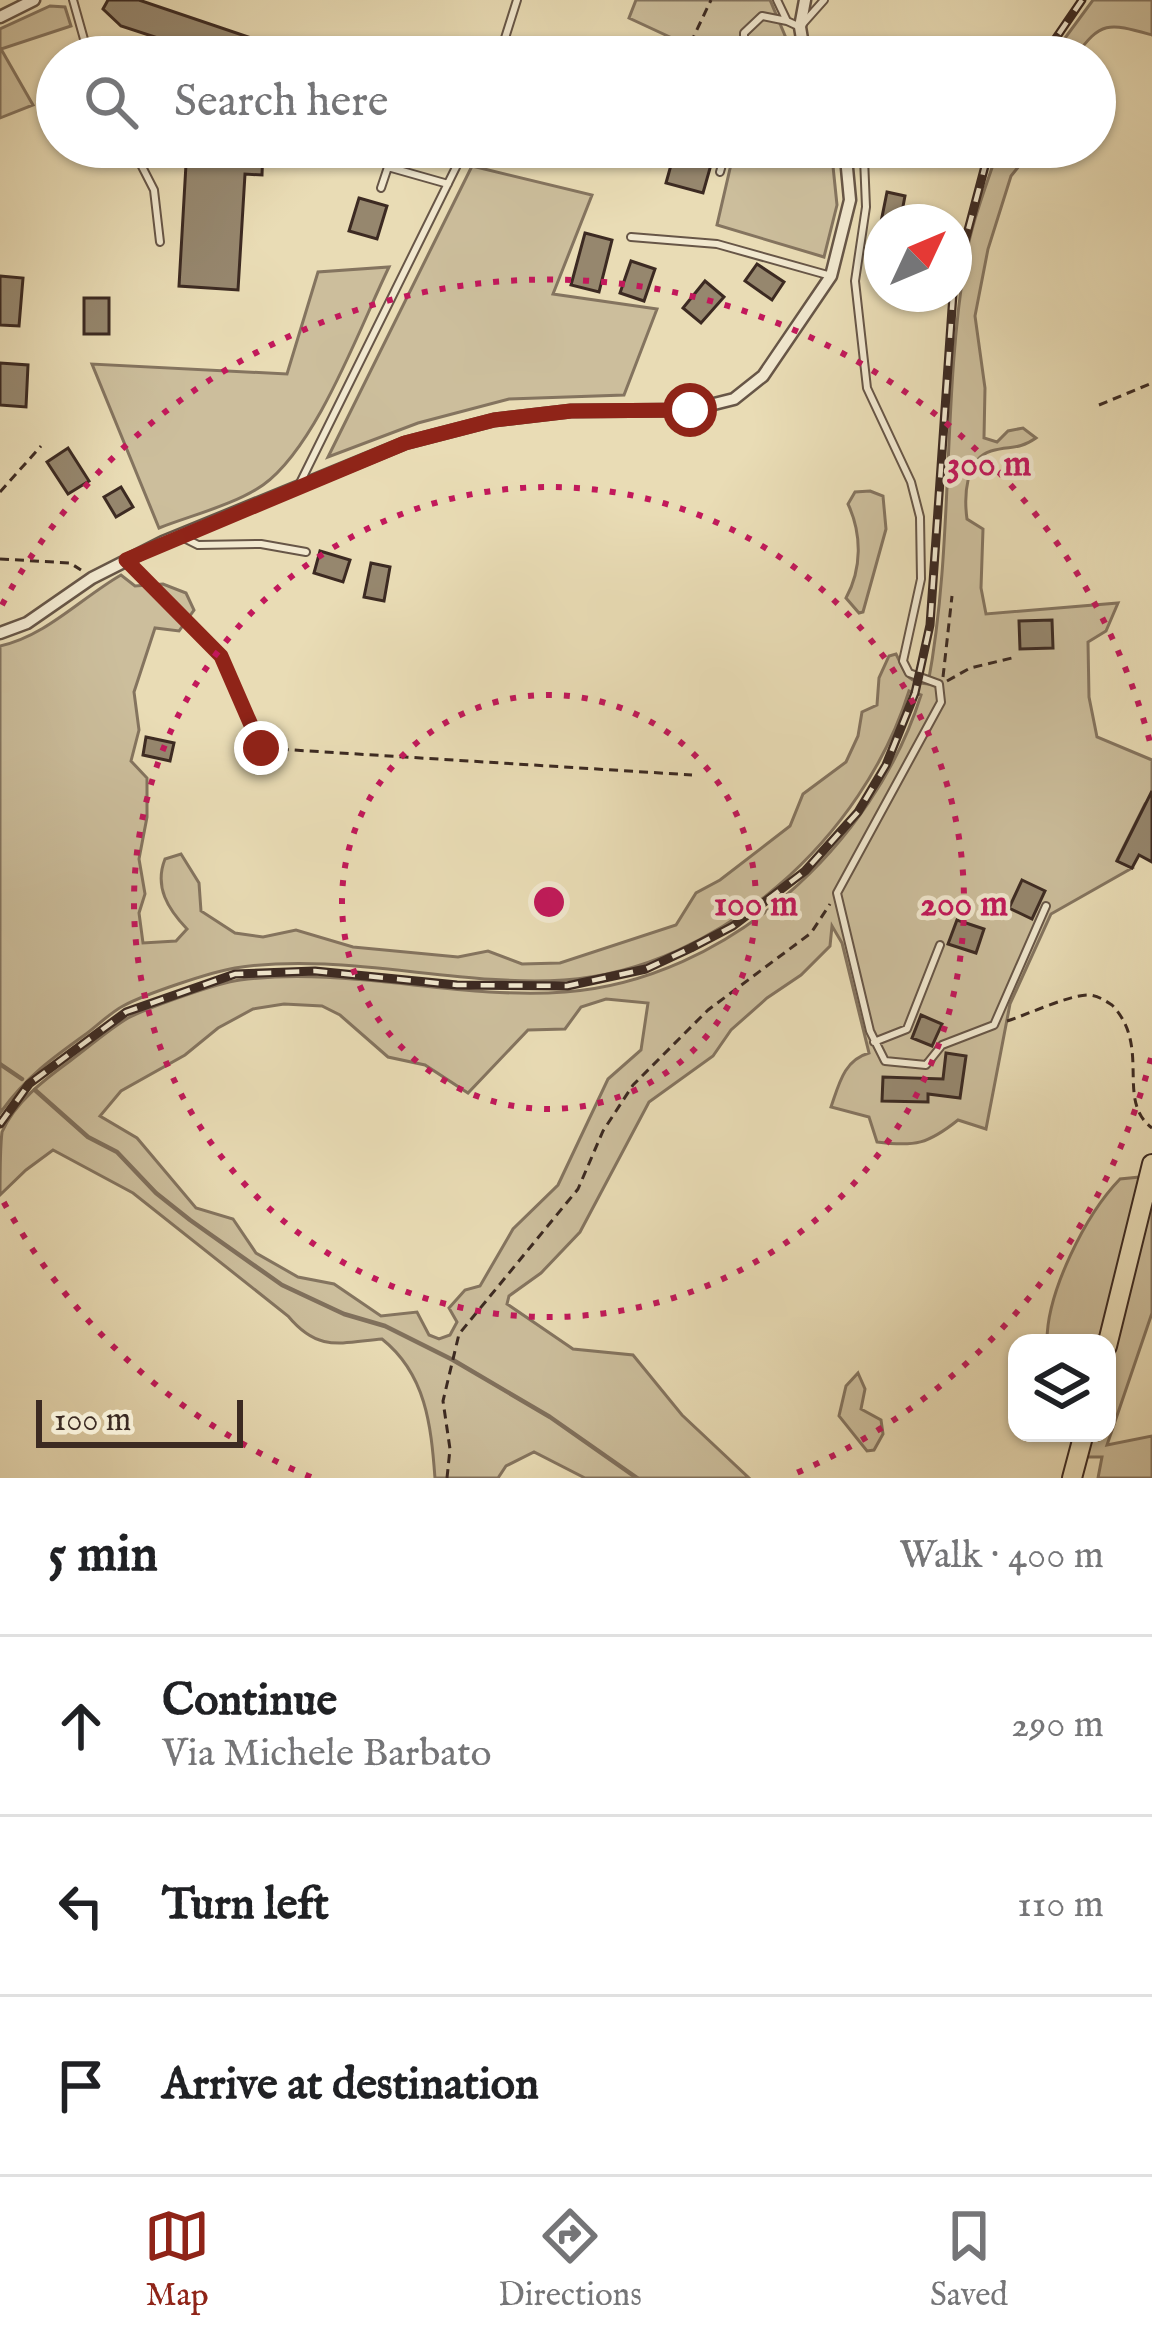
<!DOCTYPE html>
<meta charset="utf-8">
<style>
body{margin:0;font-family:"IM FELL English",serif;background:#f2f2f2;color:#202124}
.controls{position:absolute;right:36px;bottom:36px;display:grid;overflow:hidden;border-radius:24px;box-shadow:0 3px 9px #0004}
.controls button{width:108px;height:108px;display:grid;place-items:center;padding:0;border:0;border-bottom:3px solid #e0e0e0;background:#fff;color:#202124;font:60px sans-serif}
.compass{position:absolute;left:864px;top:204px;width:108px;height:108px;border-radius:50%;background:#fff;box-shadow:0 3px 9px #0004;rotate:46deg}
.scale{position:absolute;left:36px;bottom:30px;width:207px;box-sizing:border-box;padding-left:12px;border:6px solid #3c2a22;border-top:0;font-size:33px;line-height:42px;white-space:nowrap;color:#3c2a22;-webkit-text-stroke:9px #f1e8cf;paint-order:stroke}
.stop{position:absolute;width:36px;height:36px;margin:-27px;border:9px solid #8f2418;border-radius:50%;background:#fff}
.stop.end{background:#8f2418;border-color:#fff;box-shadow:0 3px 12px #0008}
.list{margin:0;padding:0;list-style:none}
h2{display:flex;justify-content:space-between;align-items:center;height:156px;margin:0;padding:0 48px;font-size:51px}
h2 small{font-size:39px;font-weight:400;color:#757577}
.list li{display:grid;grid-template-columns:78px 1fr auto;gap:36px;align-items:center;box-sizing:border-box;height:180px;padding:0 48px;border-top:3px solid #e0e0e0}
.list b{display:block;font-size:45px;white-space:nowrap}
.list p{margin:0;font-size:39px;white-space:nowrap;color:#757577}
.list em{font-size:39px;font-style:normal;color:#757577}
.icon{flex:none;width:66px;height:66px;fill:none;stroke:currentColor;stroke-width:2;stroke-linecap:round;stroke-linejoin:round}
.map{position:relative;flex:none;width:1152px;height:1478px;overflow:hidden}
.search{position:absolute;background:#fff;box-shadow:0 3px 9px #0004;left:36px;right:36px;top:36px;height:132px;display:flex;align-items:center;gap:30px;box-sizing:border-box;padding:0 42px;border-radius:66px;color:#757577;font-size:45px}
.sheet{height:696px;background:#fff}
nav{display:flex;justify-content:space-around;align-items:center;box-sizing:border-box;height:168px;border-top:3px solid #e0e0e0;background:#fff;font-size:33px;color:#757577}
nav a{display:grid;justify-items:center;gap:6px}
nav .on{color:#8f2418}
.map>svg:first-child{display:block}
.green{fill:#ccbe9c;stroke:#84745f;stroke-width:3;fill-rule:evenodd}
.lines{fill:none;stroke-linecap:round;stroke-linejoin:round}
.stream{stroke:#80705c;stroke-width:4.5}
.building{fill:#96876e;stroke:#3c2a22;stroke-width:3}
.lane-casing{stroke:#675647;stroke-width:10}
.street-casing{stroke:#675647;stroke-width:15}
.primary-casing{stroke:#3c2a22;stroke-width:22}
.path{stroke:#3c2a22;stroke-width:3;stroke-dasharray:9 6;stroke-linecap:butt}
.lane{stroke:#f1e8cf;stroke-width:6}
.street{stroke:#f1e8cf;stroke-width:10}
.primary{stroke:#e9dcb5;stroke-width:18}
.rail-casing{stroke:#3c2a22;stroke-width:9}
.rail{stroke:#f1e8cf;stroke-width:4.5;stroke-dasharray:14;stroke-linecap:butt}
.route{stroke:#8f2418;stroke-width:15}
.ring{fill:none;stroke:#c2185b;stroke-width:6;stroke-dasharray:6 12}
.centre{fill:#c2185b;stroke:#f1e8cf;stroke-width:6}
.ring-label{font-size:36px;text-anchor:middle;font-weight:bold;fill:#c2185b;stroke:#f1e8cf;stroke-width:9;stroke-linejoin:round;paint-order:stroke}
</style>
<div class="map">
<svg width="1152" height="1478" viewBox="0 0 1152 1478">
<rect width="100%" height="100%" fill="#e9dcb5"/>
<filter id="stains"><feTurbulence type="fractalNoise" baseFrequency=".00167" numOctaves="4"/><feColorMatrix values="0 0 0 0 .2 0 0 0 0 .09 0 0 0 0 .02 0 0 0 .5 -.17"/></filter>
<radialGradient id="worn" r=".72"><stop offset=".6" stop-color="#630" stop-opacity="0"/><stop offset="1" stop-color="#630" stop-opacity=".3"/></radialGradient>
<!-- green -->
<path class="green" d="M636,0H770L794,57H713L629,18Z
M1093,0H1152V35C1109,23 1101,20 1075,57H1051Z
M50,6L65,7L71,26L1,49L33,105L0,118V29Z
M735,147H831L837,205L824,257L717,225Z
M999,147H1026L1023,161L1011,176L988,249L975,316L985,388L984,438L997,442L1008,431L1023,428L1036,438C1017,451 1010,445 991,451C965,459 964,497 967,519L983,529L981,588L986,614L1118,603L1106,631L1088,642L1089,697L1097,737L1152,760V806L1145,804L1117,860L1132,868L1051,914L1010,1004L986,1129L958,1120C928,1144 915,1147 877,1142L869,1117L831,1107C839,1084 844,1060 869,1053L842,943L832,926L830,946L801,975L767,998L731,1030L713,1056L649,1102L580,1232L541,1273L509,1296L507,1304L573,1349L633,1355L682,1415L749,1478H585L534,1452L506,1466L498,1478H435C431,1425 426,1374 382,1339C339,1343 318,1352 288,1316L133,1193L53,1150L26,1170L0,1195C0,1178 0,1148 2,1132C15,1102 44,1080 70,1061C89,1047 108,1030 128,1018C149,1007 217,983 240,980C348,966 457,1000 565,992C727,980 874,845 921,695L909,691C864,836 720,969 564,980C456,987 342,951 235,968C211,972 145,994 123,1006C110,1013 98,1025 86,1034C51,1059 26,1077 0,1113V646C46,636 81,598 121,575L135,586L163,584L186,593L194,610L179,631L155,628L134,692L139,730L131,761L147,778V817L139,859L145,894L139,913L143,943L176,941L187,929C168,909 154,887 165,859L181,854L199,883L201,911L235,933L263,937L296,930L353,947L458,957L488,951L522,964L560,963L676,925L696,893L720,880L790,826L803,794L846,762L858,736L862,712L877,705L879,678L889,656L896,654C905,671 905,682 928,684C954,545 942,402 965,262C971,223 987,184 999,147ZM606,999L648,1003L641,1050L608,1079L558,1185L513,1229L480,1286L465,1290L449,1308L457,1322L450,1335L439,1339L429,1335L417,1312L381,1316L334,1284L298,1277L256,1253L233,1219L196,1208L137,1138L100,1116L121,1091L185,1055L218,1028L253,1009L284,1004L322,1006L340,1015L388,1057L425,1065L468,1093L528,1030L565,1029L581,1007Z
M472,166L592,195L553,294L657,309L624,395L509,399L418,423L328,457Z
M389,267C359,329 317,446 263,485C234,505 192,515 159,528L92,364L287,374L318,272Z
M870,491L883,496L886,529L863,612L859,613L846,598C862,569 862,534 848,504L855,492Z
M1140,1177L1099,1343H1047C1046,1293 1086,1214 1120,1179Z
M1152,1199V1313L1107,1445L1152,1436V1478H1098L1102,1457H1086L1093,1433H1107V1381Z
M858,1373L865,1389L861,1409L881,1420L883,1434L874,1450L867,1451L839,1416L846,1386Z"/>
<g class="lines">
<!-- stream -->
<path class="stream" d="M0,1064L22,1079
M35,1090L88,1137L117,1152L156,1193L190,1220L282,1285L344,1314L385,1326L453,1360L550,1417L637,1478"/>
</g>
<!-- building -->
<path class="building" d="M108,0H139L307,57H216L121,26L103,9Z
M187,147H263L262,175L245,174L238,290L179,286Z
M676,147H716L703,193L666,183Z
M887,192L905,196L900,222H881Z
M359,198L387,206L377,239L349,231Z
M585,233L612,240L599,292L571,285Z
M631,261L655,269L644,301L620,293Z
M757,264L784,282L772,300L745,281Z
M0,276L23,278L19,326L0,325Z
M705,281L724,297L701,323L683,308Z
M84,298H109V334H84Z
M0,363L28,365L26,407L0,405Z
M68,448L89,481L68,494L47,462Z
M121,487L133,507L116,517L104,497Z
M320,551L350,560L343,582L314,573Z
M371,563L390,567L384,601L364,597Z
M1052,620L1053,648L1020,649L1019,621Z
M146,737L174,743L170,761L143,755Z
M1152,791V862L1139,855L1132,868L1117,861Z
M1022,880L1045,891L1032,919L1009,908Z
M957,920L984,929L976,953L948,944Z
M921,1015L942,1024L932,1046L912,1038Z
M946,1053L966,1056L960,1098L928,1094V1102L882,1101L883,1077L943,1079Z"/>
<g class="lines">
<!-- lane casing -->
<g class="lane-casing">
<path id="lane" d="M73,0L89,57
M777,0L787,21L800,27L824,0
M499,57L517,0
M744,57V33L762,16L787,21
M132,147L154,190L160,242
M854,147L864,158L866,207L855,281L867,388L911,482L920,517L921,579L903,661L909,673L939,684L941,702L837,893L870,1031L885,1061L926,1065L942,1045L994,1025L1046,906
M720,172L727,147
M381,188L388,167L448,184
M631,237L717,244L831,276
M300,483L466,147
M182,537L198,545L261,544L306,552
M874,1042L907,1029L940,945"/>
</g>
<!-- street casing -->
<g class="street-casing">
<path id="street" d="M805,0L800,27L805,57
M0,17L34,0
M0,633L27,623L92,578L163,542L405,443L494,420L571,411L690,410L734,399L763,376L831,276L850,200L845,147"/>
</g>
<!-- primary casing -->
<g class="primary-casing">
<path id="primary" d="M1107,1346L1152,1164
M1072,1478L1084,1433"/>
</g>
<!-- path -->
<path class="path" d="M684,57L711,0
M1099,405L1152,383
M0,492L41,446
M0,559L70,563L81,570
M136,570L221,656L261,748L692,775
M943,677L952,596
M947,681L970,668L1012,658
M1007,1021C1029,1014 1066,996 1087,995C1097,995 1104,1000 1112,1005C1152,1047 1115,1100 1152,1128
M447,1478L450,1449L443,1401L459,1334L578,1189L603,1131L633,1085L708,1010L811,933L830,904"/>
<!-- lane -->
<use href="#lane" class="lane"/>
<!-- street -->
<use href="#street" class="street"/>
<!-- primary -->
<use href="#primary" class="primary"/>
<!-- rail casing -->
<g class="rail-casing">
<path id="rail" d="M1043,57L1082,0
M954,283L990,147
M0,1124L29,1084L126,1012L235,974L315,971L457,985L567,986L646,969L691,948L733,926L805,871L858,812L886,765L915,693L930,625L953,294"/>
</g>
<!-- rail -->
<use href="#rail" class="rail"/>
</g>
<g class="lines">
<!-- route -->
<path class="route" d="M261,748L221,656L126,560L405,443L494,420L571,411L690,410"/>
</g>
<!-- distance rings -->
<g class="ring">
<circle cx="549" cy="902" r="207"/>
<circle cx="549" cy="902" r="415"/>
<path d="M1151 1058A622 622 0 0 1 787 1477M311 1477A622 622 0 0 1 2 1199M2 605A622 622 0 0 1 1151 746"/>
</g>
<circle cx="549" cy="902" r="18" class="centre"/>
<g class="ring-label">
<text x="989" y="475">300 m</text>
<text x="756" y="915">100 m</text>
<text x="964" y="915">200 m</text>
</g>
<rect width="100%" height="100%" filter="url(#stains)"/>
<rect width="100%" height="100%" fill="url(#worn)"/>
</svg>
<div class="controls">
<button><svg class="icon" aria-label="layers" viewBox="0 0 24 24"><path d="M12 4l9 5-9 5-9-5zM3 14l9 5 9-5"/></svg></button>
</div>
<svg class="compass" viewBox="-18 -18 36 36"><path d="M0-13l5 13h-10z" fill="#e53935"/><path d="M0 13l5-13h-10z" fill="#757577"/></svg>
<div class="scale">100 m</div>
<div class="stop" style="left:690px;top:410px"></div>
<div class="stop end" style="left:261px;top:748px"></div>
<div class="search"><svg class="icon" aria-label="search" viewBox="0 0 24 24"><circle cx="10" cy="10" r="6"/><path d="M15 15l6 6"/></svg>Search here</div>
</div>
<section class="sheet">
<h2>5 min<small>Walk · 400 m</small></h2>
<ul class="list">
<li><svg class="icon" aria-label="ahead" viewBox="0 0 24 24"><path d="M12 20V5M6 11l6-6 6 6"/></svg><div><b>Continue</b><p>Via Michele Barbato</p></div><em>290 m</em></li>
<li><svg class="icon" aria-label="left" viewBox="0 0 24 24"><path d="M17 20v-9H6M10 6l-5 5 5 5"/></svg><div><b>Turn left</b></div><em>110 m</em></li>
<li><svg class="icon" aria-label="arrive" viewBox="0 0 24 24"><path d="M6 21V4h12l-3 4 3 4H6"/></svg><div><b>Arrive at destination</b></div></li>
</ul>
</section>
<nav>
<a class="on"><svg class="icon" aria-label="map" viewBox="0 0 24 24"><path d="M3 6l6-2 6 2 6-2v14l-6 2-6-2-6 2zM9 4v14M15 6v14"/></svg>Map</a>
<a><svg class="icon" aria-label="directions" viewBox="0 0 24 24"><path d="M12 3l9 9-9 9-9-9zM9 14v-3h6M13 9l2 2-2 2"/></svg>Directions</a>
<a><svg class="icon" aria-label="saved" viewBox="0 0 24 24"><path d="M7 4h10v16l-5-4-5 4z"/></svg>Saved</a>
</nav>
